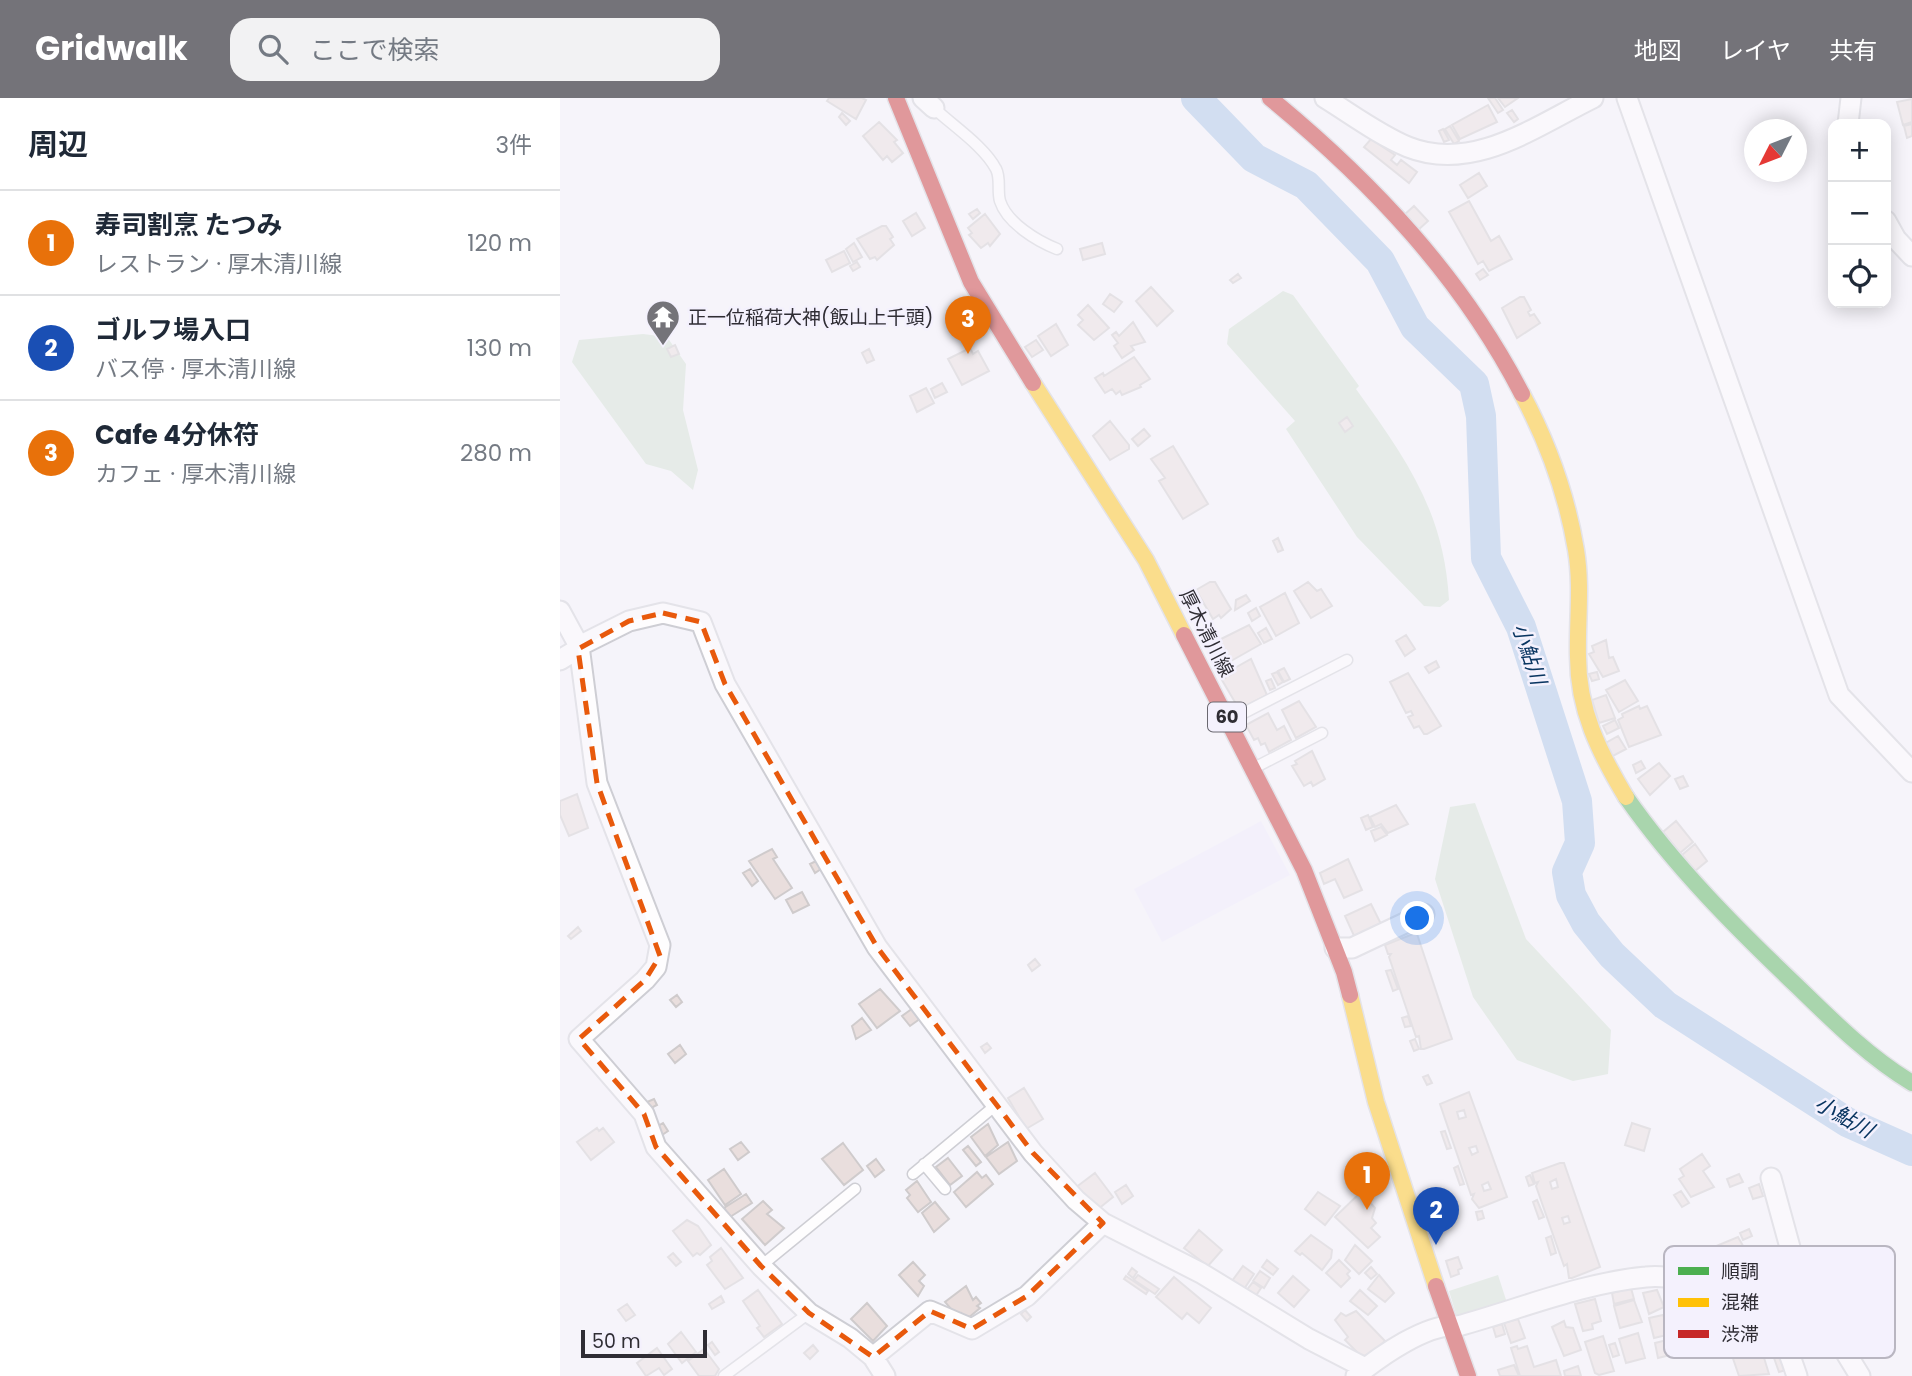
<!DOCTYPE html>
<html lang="ja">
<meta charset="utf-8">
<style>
body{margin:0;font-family:Poppins,"Noto Sans JP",sans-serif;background:#f2f2f3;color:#1f2937}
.controls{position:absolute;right:21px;top:21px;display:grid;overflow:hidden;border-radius:14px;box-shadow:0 4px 18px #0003}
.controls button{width:63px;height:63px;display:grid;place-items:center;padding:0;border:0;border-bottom:2px solid #e0e1e3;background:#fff;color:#1f2937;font:35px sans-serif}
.compass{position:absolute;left:1184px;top:21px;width:63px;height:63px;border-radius:50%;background:#fff;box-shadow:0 4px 18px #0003;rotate:228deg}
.scale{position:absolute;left:21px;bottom:18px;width:126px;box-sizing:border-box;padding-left:7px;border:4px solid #2f2d34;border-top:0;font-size:19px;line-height:24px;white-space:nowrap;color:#2f2d34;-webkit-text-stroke:5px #f4f1fd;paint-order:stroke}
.you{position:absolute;left:858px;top:821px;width:24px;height:24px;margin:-18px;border:5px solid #fff;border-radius:50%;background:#1a73e8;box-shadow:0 0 0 10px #1a73e833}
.badge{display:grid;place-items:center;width:46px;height:46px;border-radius:50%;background:#747379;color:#fff;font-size:23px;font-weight:700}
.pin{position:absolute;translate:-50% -58px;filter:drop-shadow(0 2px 4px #0008)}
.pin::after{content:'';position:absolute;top:37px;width:24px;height:21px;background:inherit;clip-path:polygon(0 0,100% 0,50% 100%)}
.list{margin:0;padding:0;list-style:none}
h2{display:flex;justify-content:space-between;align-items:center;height:91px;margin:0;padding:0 28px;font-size:30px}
h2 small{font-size:23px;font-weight:400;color:#747a83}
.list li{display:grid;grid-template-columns:46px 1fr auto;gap:21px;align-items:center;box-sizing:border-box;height:105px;padding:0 28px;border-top:2px solid #e0e1e3}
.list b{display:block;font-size:26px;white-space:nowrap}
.list p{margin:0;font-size:23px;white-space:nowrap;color:#747a83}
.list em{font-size:23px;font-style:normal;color:#747a83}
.icon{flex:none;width:38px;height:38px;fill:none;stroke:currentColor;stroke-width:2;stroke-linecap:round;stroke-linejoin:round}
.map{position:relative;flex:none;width:1352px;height:1278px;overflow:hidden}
header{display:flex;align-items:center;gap:42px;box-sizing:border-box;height:98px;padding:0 35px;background:#747379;color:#fff}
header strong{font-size:33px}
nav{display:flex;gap:38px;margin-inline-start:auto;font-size:24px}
.search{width:490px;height:63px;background:#f2f2f3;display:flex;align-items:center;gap:18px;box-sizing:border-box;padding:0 24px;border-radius:21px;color:#747a83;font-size:26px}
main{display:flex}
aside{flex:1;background:#fff}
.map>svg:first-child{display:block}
.built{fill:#f0ecfd}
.green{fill:#d2e1d2}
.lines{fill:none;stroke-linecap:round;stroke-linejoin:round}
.river{stroke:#a7c3e6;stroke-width:30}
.building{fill:#e9dedd;stroke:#cfcbcc;stroke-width:2;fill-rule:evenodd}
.lane-casing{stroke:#ceced4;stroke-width:13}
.street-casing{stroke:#ceced4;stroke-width:23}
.fast-casing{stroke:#ceced4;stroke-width:19}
.slow-casing{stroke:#ceced4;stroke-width:19}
.jam-casing{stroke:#ceced4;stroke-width:19}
.lane{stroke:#fefdfe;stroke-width:10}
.street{stroke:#fefdfe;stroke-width:19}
.fast{stroke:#4caf50;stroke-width:16}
.slow{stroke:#ffc107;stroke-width:16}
.jam{stroke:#c62828;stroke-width:16}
.marked{fill:none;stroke:#e8590c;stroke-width:5;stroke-dasharray:14 9;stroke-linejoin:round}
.labels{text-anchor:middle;stroke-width:5;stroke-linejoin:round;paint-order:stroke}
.shield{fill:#f4f1fd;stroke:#6a6870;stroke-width:2}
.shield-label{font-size:18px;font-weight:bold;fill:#2f2d34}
.poi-label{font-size:19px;fill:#2f2d34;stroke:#f4f1fd;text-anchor:start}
.street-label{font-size:19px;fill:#2f2d34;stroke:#f4f1fd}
.water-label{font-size:21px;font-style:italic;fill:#093561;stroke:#f4f1fd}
.key{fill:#f4f1fd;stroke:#b9b6c1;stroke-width:2}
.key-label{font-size:19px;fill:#2f2d34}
</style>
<header>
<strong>Gridwalk</strong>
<div class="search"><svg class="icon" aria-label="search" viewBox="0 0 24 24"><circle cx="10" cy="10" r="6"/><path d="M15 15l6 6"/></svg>ここで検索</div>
<nav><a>地図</a><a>レイヤ</a><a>共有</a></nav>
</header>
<main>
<aside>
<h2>周辺<small>3件</small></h2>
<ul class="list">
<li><span class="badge" style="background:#e8710a">1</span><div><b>寿司割烹 たつみ</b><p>レストラン · 厚木清川線</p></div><em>120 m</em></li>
<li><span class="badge" style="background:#1a4fb4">2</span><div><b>ゴルフ場入口</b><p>バス停 · 厚木清川線</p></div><em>130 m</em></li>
<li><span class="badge" style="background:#e8710a">3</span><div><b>Cafe 4分休符</b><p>カフェ · 厚木清川線</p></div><em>280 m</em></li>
</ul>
</aside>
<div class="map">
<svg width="1352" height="1278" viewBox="0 0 1352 1278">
<rect width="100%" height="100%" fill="#f5f4fa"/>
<!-- built -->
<path class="built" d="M701,723L730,777L602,844L574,791Z"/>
<!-- green -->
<path class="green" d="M723,193L733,197L799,288L796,291C846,361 884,413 889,502L880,509L864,508L797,439L726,331L735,323L667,246L669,231Z
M83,236L107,239L126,266L123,312L138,372L133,392L111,373L86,366L12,264L19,242Z
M915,705L966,841L1051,932L1048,976L1013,983L957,962L913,899L875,781L890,709Z
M938,1177L948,1208L897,1219L889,1193Z"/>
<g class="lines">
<!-- river -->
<path class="river" d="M636,0L694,60L746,87L820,163L855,229L914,286L921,318L926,460L961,529L1017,703L1020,745L1007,774L1011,797L1026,825L1052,857L1105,907L1287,1024L1352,1053"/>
</g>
<!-- building -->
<path class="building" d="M269,0H302L306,2L296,21L267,3Z
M928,0H935L943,12L938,15Z
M938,0H958L945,9Z
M1352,1V24L1343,27L1337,4Z
M928,7L937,24L900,41L892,27Z
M952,12L958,21L954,24L947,15Z
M282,15L290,23L286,27L279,19Z
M319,24L337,42L334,44L343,55L332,64L327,58L323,62L303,38Z
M1352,26V38L1347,40L1344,28Z
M890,28L899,43L894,46L885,31Z
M883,31L889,42L884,44L879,33Z
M811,41L835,57L831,62L837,67L841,62L857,74L849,85L804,49Z
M919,75L927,88L908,100L900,87Z
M909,103L931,143L939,138L952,161L929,173L923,163L918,166L889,114Z
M854,108L868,123L858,132L844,117Z
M417,111L420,115L413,121L409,116Z
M356,115L365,130L352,138L343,123Z
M425,116L440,136L430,148L428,145L421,150L409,137L412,135L408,130Z
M322,128H326L333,139L330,141L334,147L317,162L315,159L310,161L297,141Z
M294,145L302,159L293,164L286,151Z
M542,145L545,156L523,162L520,151Z
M284,153L290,165L272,174L266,162Z
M297,164L300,169L293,173L290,168Z
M923,171L928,177L920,182L916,176Z
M678,176L681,180L673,185L670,182Z
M591,189L613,213L597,228L576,203Z
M550,196L562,204L554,214L543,206Z
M960,199H964L971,212L968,214L970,218L974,216L980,225L957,240L942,210Z
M528,207L549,230L534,242L518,227L523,222L518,217Z
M573,224L585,244L571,248L574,252L562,260L554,248L558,245L552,237L556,234L559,238Z
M496,226L508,247L491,258L478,238Z
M476,242L483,252L472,259L465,249Z
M115,247L119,256L111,259L107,251Z
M410,250L413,256L418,253L429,273L402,287L388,261Z
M309,251L314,262L307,265L302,255Z
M574,259L590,281L580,287L581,289L562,297L560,293L556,296L552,291L545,295L535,280L543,275L544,278Z
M382,285L387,294L375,300L371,291Z
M366,290L374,305L357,314L350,298Z
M787,319L793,328L785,334L779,325Z
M550,323L569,347V351L550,362L533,338Z
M584,331L590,338L578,348L572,341Z
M613,348L648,406L623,421L599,383L605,380L591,361Z
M718,440L723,452L718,454L713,443Z
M650,484H655L671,511L661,520L659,517L653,521L636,492Z
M748,484L757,493L761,491L772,508L751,520L734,493Z
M725,495L739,525L716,538L700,509Z
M686,497L690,503L675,512L676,502Z
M696,510L700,518L692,523L688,515Z
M689,527L701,546L671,563L659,542Z
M706,530L712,541L704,545L698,535Z
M846,537L855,551L845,558L836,543Z
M1046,542L1049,560L1053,559L1059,573L1043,579L1029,556L1034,554L1032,548Z
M691,561L707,597L679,611L662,582L675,574L673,571Z
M876,563L879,569L869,575L865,569Z
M724,570L730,581L724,584L718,573Z
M717,574L723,584L718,587L712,576Z
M1037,574L1039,581L1032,583L1029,576Z
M848,575L881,628L867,636H864L859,628L854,630L848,619L853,617L851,613L846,615L830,584Z
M711,581L715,590L710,592L706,583Z
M1065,582L1078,603L1059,614L1046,592Z
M1046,597L1055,620L1039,625L1032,602Z
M739,603L756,629L736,640L722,612Z
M1079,608L1080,611L1087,608L1101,637L1069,649L1058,622L1063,619L1062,616Z
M708,615L717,632L724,628L731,642L709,654L705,645L701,647L698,640L694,642L686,627Z
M1055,622L1059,630L1047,636L1043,628Z
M1058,638L1066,651L1051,659L1044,646Z
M752,653L765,681L753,688L751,684L744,688L732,668L737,666L735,663Z
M1081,663L1085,670L1076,675L1073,667Z
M1099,665L1110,678L1090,697L1078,681Z
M1123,678L1128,688L1120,691L1115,681Z
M17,696L28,730L9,738L0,717V703Z
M836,707L848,726L828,735L821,726L815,729L810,719Z
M808,717L813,729L806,732L801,720Z
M1116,723L1133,744L1120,755L1103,734Z
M821,729L827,737L815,743L811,733Z
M1135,746L1147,763L1135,773L1122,757Z
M212,751L217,759L213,761L232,790L215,801L189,763Z
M788,761L802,792L784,800L775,781L764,786L760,775Z
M256,763L261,771L255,775L250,766Z
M190,771L198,783L192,788L183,775Z
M242,794L249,807L233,815L226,802Z
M811,806L822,828L795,840L785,818Z
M18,829L21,833L11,841L8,838Z
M853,836H857L892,941L864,951H861L859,938L856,939L829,859L831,856H828L825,847Z
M475,861L480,867L472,873L468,867Z
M831,872L838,891L833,893L826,873Z
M320,891L340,913L317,930L299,906Z
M117,897L122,904L116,909L110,902Z
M353,910L361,920L350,928L342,918Z
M848,918L851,928L845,929L842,920Z
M302,920L311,932L296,941L292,928Z
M855,941L859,951L854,953L850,943Z
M427,945L431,950L425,955L421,949Z
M120,947L126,956L115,965L108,956Z
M868,977L872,985L867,987L863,979Z
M464,990L483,1021L466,1031L448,1000Z
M909,994L947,1099L919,1110L912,1101L914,1096L911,1097L880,1006ZM904,1012L906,1019L899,1021L897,1014ZM916,1048L918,1054L912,1057L909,1050ZM928,1084L931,1091L924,1093L922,1087Z
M94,1001L97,1007L91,1010L87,1004Z
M103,1025L108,1033L102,1037L98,1028Z
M1072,1025L1090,1031L1084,1053L1065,1047Z
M428,1026L438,1047L425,1058L411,1039Z
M37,1030L39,1033L43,1030L54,1044L31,1062L17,1044Z
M885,1033L891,1050L887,1051L881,1034Z
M181,1044L189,1054L178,1062L170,1051Z
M448,1044L457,1063L439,1076L426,1059Z
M283,1045L303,1072L284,1087L262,1061Z
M408,1048L421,1064L416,1068L403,1052Z
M1142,1056L1150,1068L1143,1073L1154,1089L1131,1099L1119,1081L1124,1078L1120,1071Z
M388,1060L402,1078L390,1087L376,1069Z
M316,1061L324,1072L315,1079L307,1068Z
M1000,1065H1004L1040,1169L1012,1180H1009L1007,1166L1004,1168L976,1088L978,1084L975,1085L972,1075ZM996,1081L998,1089L992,1091L990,1084ZM1008,1118L1010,1124L1004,1126L1002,1120Z
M898,1068L904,1086L900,1087L894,1070Z
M164,1071L181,1096L165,1107L148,1082Z
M417,1074L422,1080L426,1077L433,1086L406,1109L394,1094Z
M535,1075L553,1099L537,1112L515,1090Z
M1179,1076L1183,1084L1170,1089L1167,1081Z
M970,1077L974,1086L969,1088L966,1079Z
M357,1083L371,1104L358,1114L347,1100L350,1097L346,1092Z
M1199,1086L1203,1098L1193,1101L1189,1090Z
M566,1087L573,1098L562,1106L555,1094Z
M1121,1093L1129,1105L1122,1109L1114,1097Z
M758,1094L780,1108L765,1127L745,1111Z
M801,1094L815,1110L812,1120L816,1125L811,1130L820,1139L808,1150L775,1119Z
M186,1096L192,1105L170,1119L164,1110Z
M977,1102L984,1119L979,1121L973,1104Z
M203,1103L212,1112L207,1116L224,1130L205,1147L182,1121Z
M375,1104L389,1121L374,1134L362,1115Z
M874,1110L877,1118L872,1121L868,1113Z
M922,1113L924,1120L918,1122L916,1114Z
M127,1122L138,1128L151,1147L140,1157L137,1155L133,1158L113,1133Z
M1189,1131L1192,1138L1183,1142L1180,1135Z
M639,1132L662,1152L648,1168L624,1150Z
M751,1137L772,1152L771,1160L762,1172L742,1155L740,1157L735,1153Z
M991,1138L996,1155L991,1157L986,1140Z
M1178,1139L1187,1155L1158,1173L1148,1157L1156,1152L1154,1149Z
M795,1147L812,1163L799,1176L785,1162Z
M161,1150L183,1180L165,1191L147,1167L152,1163L150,1159Z
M113,1155L121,1164L116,1168L108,1159Z
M898,1159L902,1170L898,1172L899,1176L891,1179L886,1163Z
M707,1162L718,1171L713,1177L702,1169Z
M779,1162L790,1173L787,1176L790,1180L781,1189L766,1175Z
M353,1164L365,1177L359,1183L364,1188L358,1198L339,1177Z
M683,1168L694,1176L684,1191L672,1183Z
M811,1169L817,1176L811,1181L805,1175Z
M572,1170L577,1174L573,1180L568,1176Z
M700,1173L710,1180L704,1190L693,1183Z
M578,1177L599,1191L595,1196L574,1182Z
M819,1177L834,1195L825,1204L808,1191Z
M566,1178L588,1193L586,1196L564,1181Z
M733,1178L749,1192L734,1209L718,1195Z
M614,1179L651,1210L639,1225L627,1215L622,1221L596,1199Z
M693,1184L701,1190L695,1199L686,1193Z
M406,1188L413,1202L416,1199L421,1205L417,1208L420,1210L407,1221L401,1215L397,1218L385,1204Z
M1071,1190L1074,1201L1054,1206L1052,1195Z
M198,1192L222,1226L204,1239L197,1230L200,1228L183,1203Z
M800,1192L817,1208L808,1217L790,1203Z
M1097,1192L1104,1209L1089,1216L1083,1195Z
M161,1198L164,1204L152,1211L149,1206Z
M1035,1201L1041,1223L1032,1226L1033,1231L1023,1233L1015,1206Z
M1074,1202L1082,1224L1060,1230L1054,1208Z
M307,1205L327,1228L313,1243L291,1221Z
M67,1206L75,1217L66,1223L58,1212Z
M465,1212L471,1219L467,1223L461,1216Z
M796,1213L825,1243L805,1262L785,1242L788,1239L775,1222L781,1215L786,1218Z
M1103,1217L1109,1233L1107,1237L1094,1240L1089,1220Z
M958,1221L965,1240L951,1245L944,1225Z
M1004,1223L1006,1229L1013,1230L1021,1252L1004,1258L992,1229Z
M942,1226L945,1236L936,1239L933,1229Z
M121,1234L136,1254L122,1265L108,1246Z
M1078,1235L1085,1260L1066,1265L1059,1241Z
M1197,1237L1209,1276L1179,1278L1168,1246Z
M1043,1238L1054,1273L1039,1277L1035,1275L1025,1244Z
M1115,1240L1122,1254L1098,1260L1095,1245Z
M152,1244L159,1254L155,1257L148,1247Z
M1055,1245L1059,1257L1053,1259L1049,1247Z
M253,1247L258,1253L250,1261L244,1255Z
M957,1248L958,1251L967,1248L974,1269L996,1262L1001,1278H960L951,1250Z
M97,1250L112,1271L104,1277L99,1270L86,1278L77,1265Z
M144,1251L159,1271L155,1278H139L128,1263Z
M1221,1258L1226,1272L1219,1274L1214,1260Z
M954,1267L959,1278H940L938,1272Z
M1018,1268L1021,1278H1005L1004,1273Z"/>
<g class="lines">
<!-- lane casing -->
<g class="lane-casing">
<path id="lane" d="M374,10C393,28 424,48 436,71C441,80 437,93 440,103C447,125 477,143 497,151
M672,621L787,562
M694,670L762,635
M364,1066L385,1091
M353,1076L436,1007
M201,1168L295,1091
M1220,1230L1214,1215L1247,1194
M164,1278L249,1215"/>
</g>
<!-- street casing -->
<g class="street-casing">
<path id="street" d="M363,0L374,10
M765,0C791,16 819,37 848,49C913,75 976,28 1033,0
M1067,0L1279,597L1352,674
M1288,26L1291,0
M1326,123L1336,141L1352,158
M0,513L19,548L37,685L100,847L96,869L85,882L19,941L84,1016L96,1049L201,1168L249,1215L290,1240L313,1259L325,1278
M19,548L69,523L103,515L141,524L165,586L317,849L473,1055L516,1102L543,1125L641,1175L749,1241L805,1270
M0,562L18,551
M775,850H792L864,816
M1211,1080L1237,1175L1300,1278
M313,1259L370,1213L412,1231L467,1198L543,1125
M796,1278C819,1259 868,1224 898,1228C960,1211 1022,1185 1086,1179C1128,1174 1200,1207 1223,1243C1229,1253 1233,1267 1237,1278"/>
</g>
<!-- fast casing -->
<g class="fast-casing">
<path id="fast" d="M1066,699C1115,769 1176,830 1238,889C1274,924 1309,959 1352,985"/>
</g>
<!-- slow casing -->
<g class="slow-casing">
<path id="slow" d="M473,285L586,462L624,537
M962,296C988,345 1007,398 1016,452C1022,488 1017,524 1018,559C1018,612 1039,654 1066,699
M790,897L816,1004L876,1188"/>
</g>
<!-- jam casing -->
<g class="jam-casing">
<path id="jam" d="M336,0L411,184L473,285
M710,0C812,84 901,178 962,296
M624,537L744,772L784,874L790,897
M876,1188L908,1278"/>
</g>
<!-- lane -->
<use href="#lane" class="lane"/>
<!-- street -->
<use href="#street" class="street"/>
<!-- fast -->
<use href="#fast" class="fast"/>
<!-- slow -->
<use href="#slow" class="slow"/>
<!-- jam -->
<use href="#jam" class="jam"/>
</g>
<!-- marked area -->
<path d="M0 0H1352V1278H0ZM103,515L141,524L165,586L317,849L473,1055L543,1125L467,1198L412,1231L370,1213L313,1259L249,1215L201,1168L96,1049L84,1016L19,941L85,882L100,858L37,685L18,551L69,523Z" fill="#f5f4fa" fill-opacity=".55" fill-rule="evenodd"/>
<path class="marked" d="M103,515L141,524L165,586L317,849L473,1055L543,1125L467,1198L412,1231L370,1213L313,1259L249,1215L201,1168L96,1049L84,1016L19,941L85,882L100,858L37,685L18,551L69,523Z"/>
<!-- icons -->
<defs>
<g id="temple-pin" transform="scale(1.75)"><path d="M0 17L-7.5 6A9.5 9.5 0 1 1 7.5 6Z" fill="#747379" stroke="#f4f1fd"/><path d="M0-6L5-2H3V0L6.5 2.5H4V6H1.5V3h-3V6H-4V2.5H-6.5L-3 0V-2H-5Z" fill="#fff"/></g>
</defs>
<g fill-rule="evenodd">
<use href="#temple-pin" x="103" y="219"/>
</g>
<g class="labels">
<!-- shield labels -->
<rect class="shield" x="648" y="604.5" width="38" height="29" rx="5"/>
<g class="shield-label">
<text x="667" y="625">60</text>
</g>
<!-- poi labels -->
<g class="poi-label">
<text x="128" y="226">正一位稲荷大神(飯山上千頭)</text>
</g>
<!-- street labels -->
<g class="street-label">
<text transform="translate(647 535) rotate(63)" y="7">厚木清川線</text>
</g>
<!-- water labels -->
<g class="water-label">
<text transform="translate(969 556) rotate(71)" y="7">小鮎川</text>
<text transform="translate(1284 1019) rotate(29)" y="7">小鮎川</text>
</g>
</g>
<!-- legend -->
<rect x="1104" y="1148" width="231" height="112" rx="10" class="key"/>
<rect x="1118" y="1169" width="31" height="8" fill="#4caf50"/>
<rect x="1118" y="1200" width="31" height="9" fill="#ffc107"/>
<rect x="1118" y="1232" width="31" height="8" fill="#c62828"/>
<g class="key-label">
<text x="1161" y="1180">順調</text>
<text x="1161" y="1211">混雑</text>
<text x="1161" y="1243">渋滞</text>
</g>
</svg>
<div class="controls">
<button>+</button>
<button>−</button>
<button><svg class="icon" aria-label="locate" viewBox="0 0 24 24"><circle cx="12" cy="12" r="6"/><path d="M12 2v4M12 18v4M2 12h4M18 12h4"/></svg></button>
</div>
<svg class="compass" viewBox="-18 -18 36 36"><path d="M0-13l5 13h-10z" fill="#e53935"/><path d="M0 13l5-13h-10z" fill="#747a83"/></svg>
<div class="scale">50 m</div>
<div class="you"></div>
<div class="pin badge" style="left:807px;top:1112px;background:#e8710a">1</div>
<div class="pin badge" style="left:876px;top:1147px;background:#1a4fb4">2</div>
<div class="pin badge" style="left:408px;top:256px;background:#e8710a">3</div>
</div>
</main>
